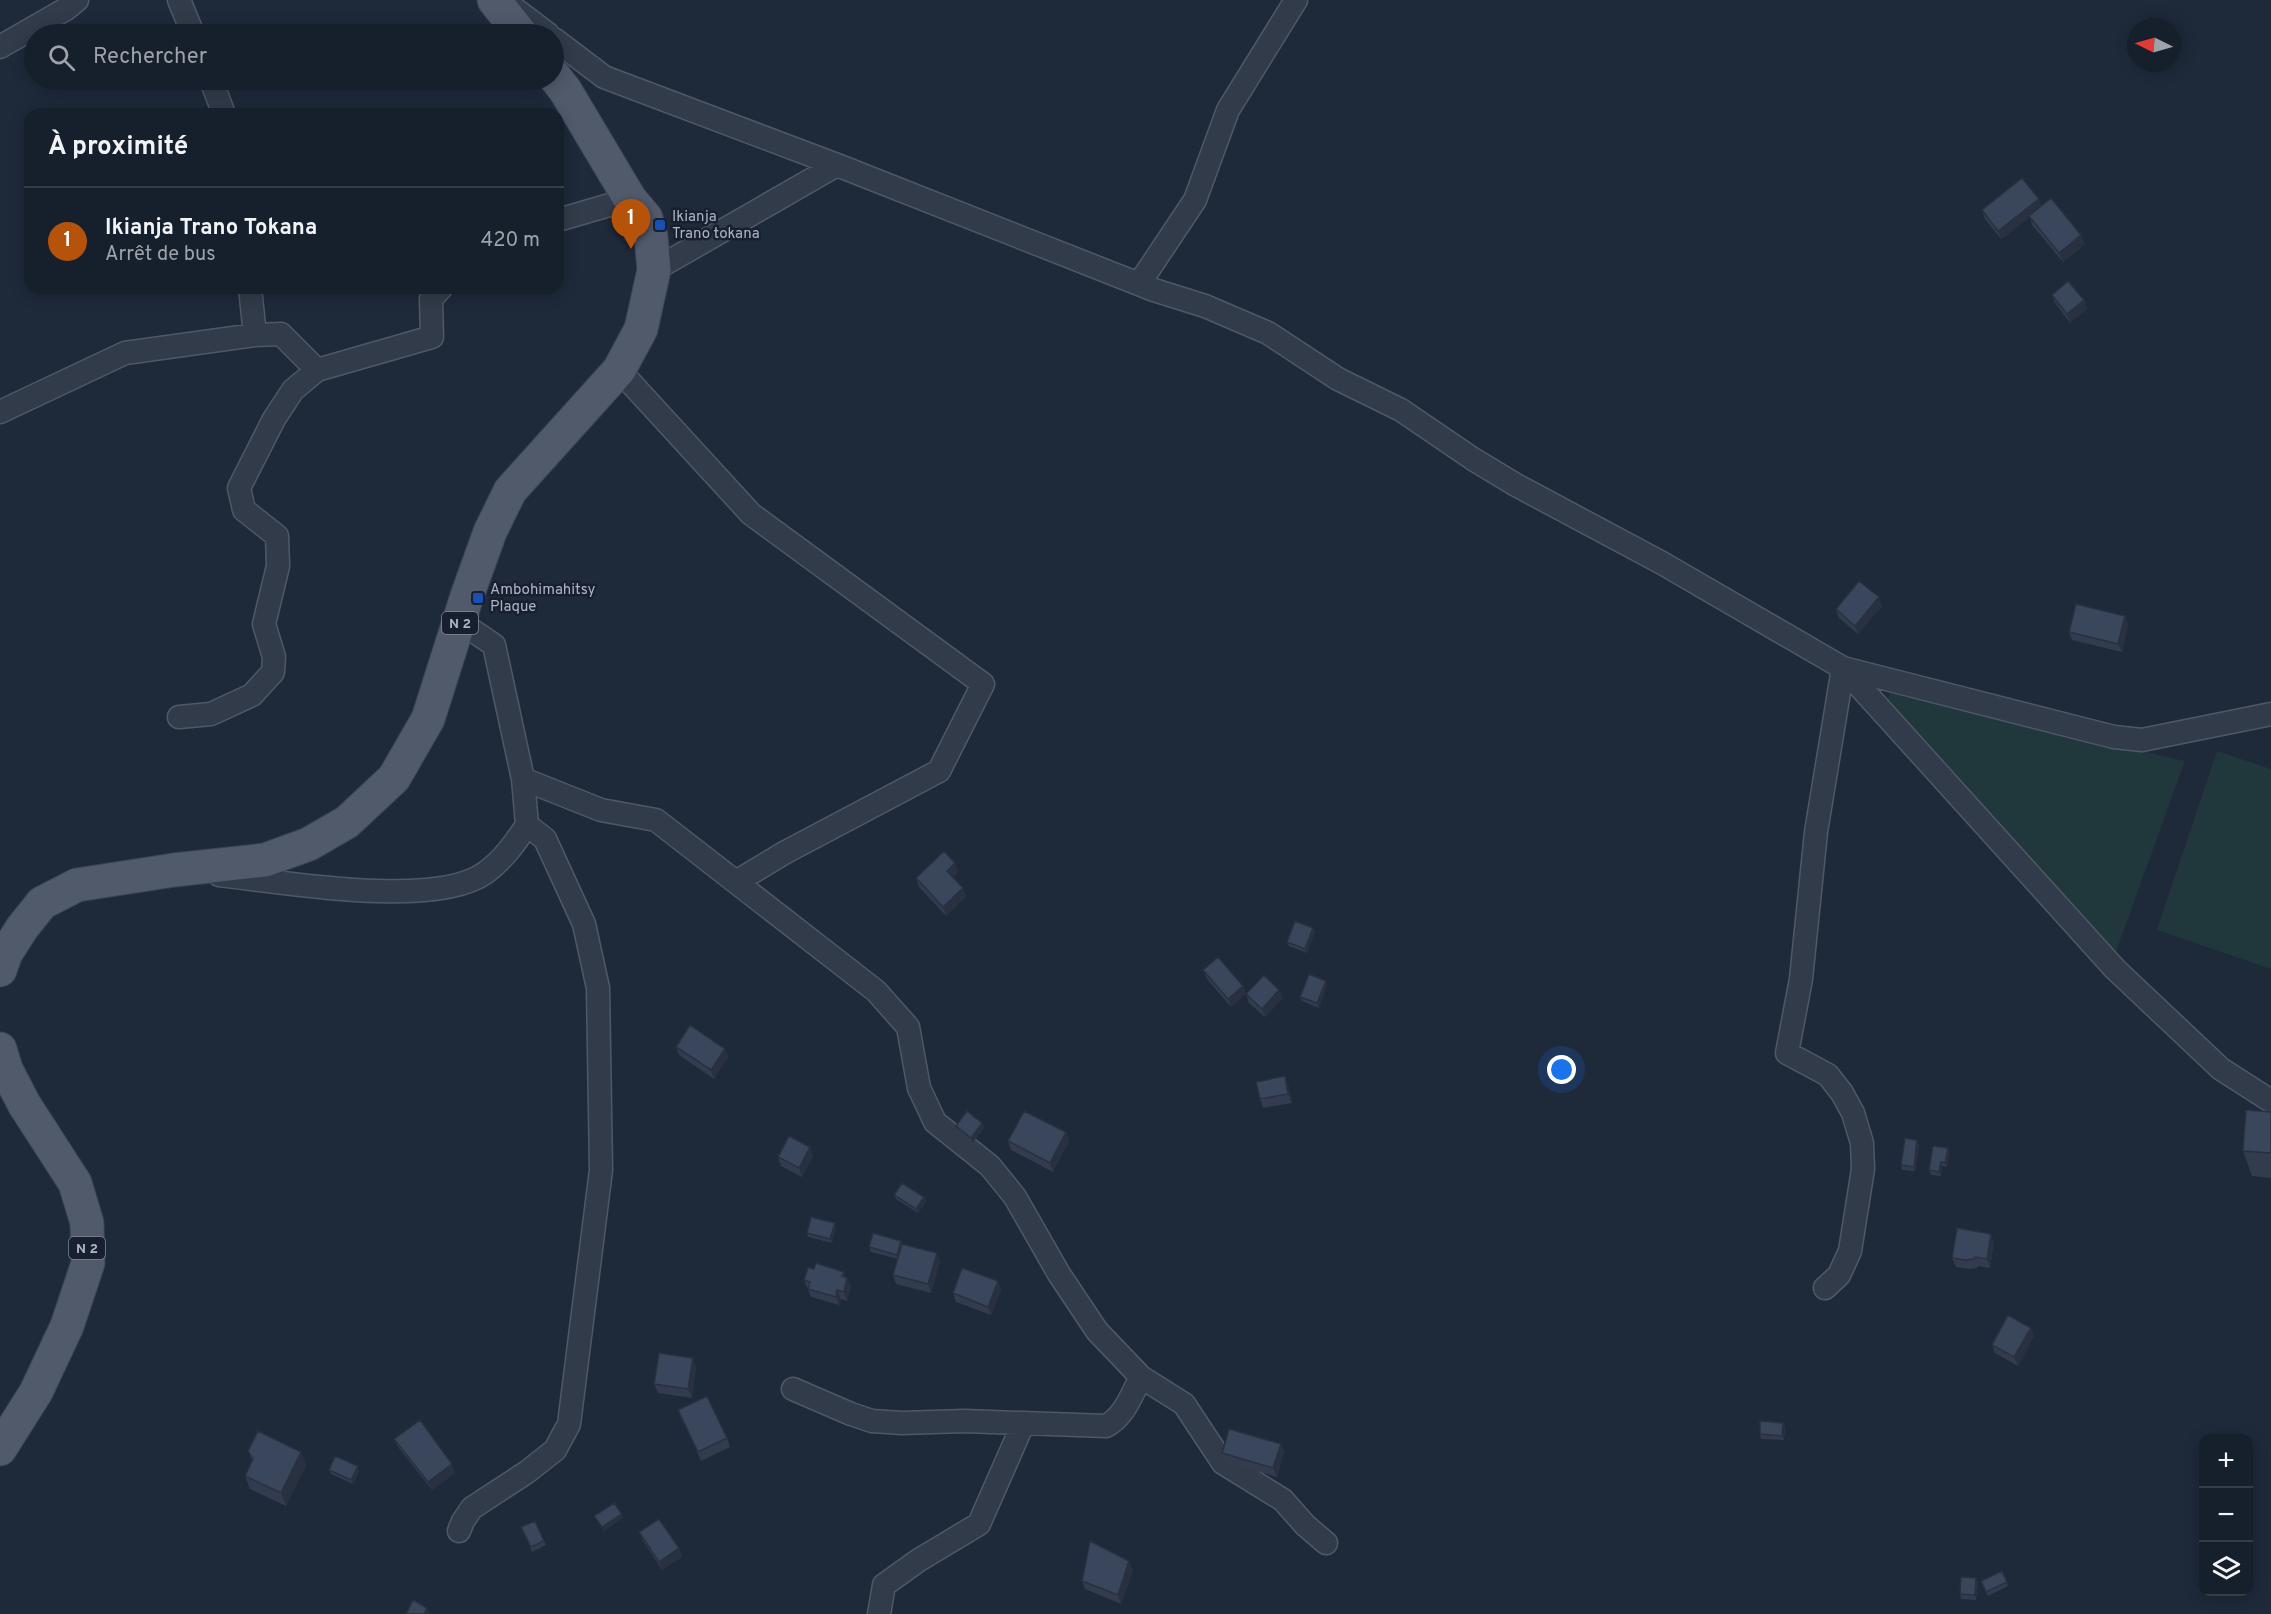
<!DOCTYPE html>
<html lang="fr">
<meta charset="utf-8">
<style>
body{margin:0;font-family:Overpass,sans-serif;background:#1f2734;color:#f1f3f6}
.controls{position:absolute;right:18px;bottom:18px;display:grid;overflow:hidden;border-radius:12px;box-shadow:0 3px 15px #0003}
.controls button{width:54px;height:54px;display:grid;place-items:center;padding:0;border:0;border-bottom:2px solid #353d48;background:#161f2c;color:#f1f3f6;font:30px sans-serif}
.compass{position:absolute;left:2127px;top:18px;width:54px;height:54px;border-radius:50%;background:#161f2c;box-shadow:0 3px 15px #0003;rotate:275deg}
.you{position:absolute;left:1562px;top:1070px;width:21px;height:21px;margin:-15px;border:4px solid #fff;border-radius:50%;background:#1a73e8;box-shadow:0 0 0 9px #1a73e833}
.badge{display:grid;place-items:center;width:39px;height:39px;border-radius:50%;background:#b45309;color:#fff;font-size:20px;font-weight:700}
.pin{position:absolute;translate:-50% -50px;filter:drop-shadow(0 2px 3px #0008)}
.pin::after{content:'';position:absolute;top:32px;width:21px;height:18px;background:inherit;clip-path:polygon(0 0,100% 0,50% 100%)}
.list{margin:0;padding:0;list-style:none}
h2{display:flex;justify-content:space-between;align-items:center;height:78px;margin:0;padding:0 24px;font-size:26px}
h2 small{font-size:20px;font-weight:400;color:#9ea2a9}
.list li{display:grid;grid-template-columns:39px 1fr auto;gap:18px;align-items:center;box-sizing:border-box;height:108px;padding:0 24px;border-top:2px solid #353d48}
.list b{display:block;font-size:22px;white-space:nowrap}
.list p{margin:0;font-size:20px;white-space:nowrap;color:#9ea2a9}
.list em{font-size:20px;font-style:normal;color:#9ea2a9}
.icon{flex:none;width:33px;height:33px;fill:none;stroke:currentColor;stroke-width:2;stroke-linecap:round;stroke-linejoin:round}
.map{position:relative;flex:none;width:2271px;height:1614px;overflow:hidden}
.search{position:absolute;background:#161f2c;box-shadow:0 3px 15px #0003;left:24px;top:24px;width:540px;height:66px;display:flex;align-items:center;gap:15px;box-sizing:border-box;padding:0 21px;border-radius:33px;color:#9ea2a9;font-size:22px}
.panel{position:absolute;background:#161f2c;box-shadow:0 3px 15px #0003;left:24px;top:108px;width:540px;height:186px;border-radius:18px}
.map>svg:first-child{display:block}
.pitch{fill:#20373b}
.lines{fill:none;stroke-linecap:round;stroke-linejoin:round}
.street-casing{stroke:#4f5868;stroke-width:25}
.primary-casing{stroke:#3b4454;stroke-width:35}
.street{stroke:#323b4a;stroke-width:22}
.primary{stroke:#505a6b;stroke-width:33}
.wall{fill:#323c4e}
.shaded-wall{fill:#293140}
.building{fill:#3a465b;stroke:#293140;stroke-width:1.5}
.transit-dot{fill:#1a4fb4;stroke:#18202f;stroke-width:2}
.labels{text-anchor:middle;stroke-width:5;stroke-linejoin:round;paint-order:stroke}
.shield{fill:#18202f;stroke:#808899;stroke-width:1.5}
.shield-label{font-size:14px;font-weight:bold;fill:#acb5c7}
.poi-label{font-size:15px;fill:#acb5c7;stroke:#18202f;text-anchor:start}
</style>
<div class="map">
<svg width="2271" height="1614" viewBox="0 0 2271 1614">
<rect width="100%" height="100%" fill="#1e293a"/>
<!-- pitch -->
<path class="pitch" d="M1890,693L2185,761L2113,960L1884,709Z
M2217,751L2271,769V969L2157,930Z"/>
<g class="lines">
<!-- street casing -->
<g class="street-casing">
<path id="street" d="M179,0L193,34
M511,6L548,34
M554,39L604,77L837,165
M0,47L66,9L77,0
M211,80L224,114
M558,220L630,199
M654,270L837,165L1154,290L1205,306L1268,333L1338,379L1401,410L1473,459L1516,485L1662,563L1843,668L2114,737L2142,740L2271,714
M1139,284L1195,200L1228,110L1296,0
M250,288L255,335
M619,370L751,514L983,684L939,771L784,853L736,882
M0,412L125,353L255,335L281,334L317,370L432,337L431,299L441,288
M1843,668L2115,969L2221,1069L2271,1101
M179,717L211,714L252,695L273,672L274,657L264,624L278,566L277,536L244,510L239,488L274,419L293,390L317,370
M523,779L601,810L656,820L876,991L908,1027L919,1088L935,1122L990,1166L1015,1197L1059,1274L1097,1331L1141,1377C1132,1394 1124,1417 1106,1426L964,1421L902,1423L872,1421L851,1414L793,1389
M219,875C282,882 434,909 485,873C503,860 515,843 527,825
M1825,1288L1839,1275L1850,1251L1863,1169L1862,1143L1853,1113L1842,1093L1828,1075L1787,1053L1801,979L1816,832L1843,668
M1141,1377L1184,1404L1223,1463L1283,1500L1305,1525L1326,1543
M459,1531L463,1521L472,1508L527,1472L555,1450L569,1424L601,1170L598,988L584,924L545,839L527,825L523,779L494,645L460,622
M879,1614L884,1585L919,1560L979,1524L1023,1424"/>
</g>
<!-- primary casing -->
<g class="primary-casing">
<path id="primary" d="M494,0L521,34
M0,970L6,953L22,928L42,903L77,885L174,870L265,860L309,844L347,822L394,778L428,719L467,596L490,532L510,491L619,370L641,329L654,270L651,237L646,218L630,199L565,90L554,76
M0,1049L6,1069L24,1104L75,1183L87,1223L88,1263L67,1326L36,1392L0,1449"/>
</g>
<!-- street -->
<use href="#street" class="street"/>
<!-- primary -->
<use href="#primary" class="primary"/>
</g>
<!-- wall -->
<path class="wall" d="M2039,199L2041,206L2085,244L2063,262L2032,225L2030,217L2001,239L1985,219L1982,210Z
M2052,295L2084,300L2087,309L2070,323L2055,303Z
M1882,606L1858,634L1839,618L1836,609Z
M2125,616L2128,625L2122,652L2072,640L2069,632Z
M958,872L953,877L963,888L966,896L946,916L919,887L916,878Z
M1313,928L1315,932L1307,953L1289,946L1287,942Z
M1203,970L1243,986L1246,994L1231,1007L1207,979Z
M1326,981L1327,985L1319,1008L1302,1001L1300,997Z
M1246,994L1283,998L1265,1017L1249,1003Z
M676,1047L725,1049L728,1057L714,1079L679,1055Z
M1288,1085L1292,1103L1263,1108L1260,1099Z
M2271,1112V1178L2252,1176L2243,1151Z
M982,1123L984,1128L973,1142L957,1130L956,1126Z
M1066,1132L1069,1141L1053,1172L1011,1150L1008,1141Z
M1917,1140L1919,1145L1915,1171L1902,1170L1901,1165Z
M810,1147L813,1156L802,1177L781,1166L778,1157Z
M1949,1152L1947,1167L1942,1166L1941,1176L1931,1175L1929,1170Z
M894,1195L924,1197L926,1201L918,1213L896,1199Z
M836,1227L832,1243L808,1237L807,1233Z
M901,1241L902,1244L940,1261L931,1293L896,1284L893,1275L898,1259L871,1252L869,1247Z
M1994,1242L1990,1268L1978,1266L1977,1268L1969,1269L1956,1267L1952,1258Z
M846,1277L851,1287L847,1301L841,1299L839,1305L811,1297L804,1280Z
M998,1281L1001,1290L991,1315L956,1302L953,1293Z
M2031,1328L2034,1336L2018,1366L1995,1353L1992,1345Z
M696,1367L692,1398L658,1393L654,1384Z
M678,1410L727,1438L730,1447L701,1461Z
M1783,1423L1785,1427L1784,1440L1761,1439L1760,1434Z
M394,1439L455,1473L432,1490L398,1447Z
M1281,1444L1284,1452L1277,1477L1225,1462L1222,1453Z
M248,1451L301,1452L306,1465L286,1506L250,1489L245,1476L252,1461Z
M329,1470L359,1471L353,1484L331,1474Z
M523,1531L544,1541L546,1545L532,1552Z
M639,1532L679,1548L682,1557L662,1570L643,1541Z
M1133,1570L1121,1604L1085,1589L1082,1581Z
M1976,1578L1978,1582L1976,1600L1961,1599L1960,1594Z
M1981,1581L2007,1582L2008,1586L1988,1596Z"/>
<!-- shaded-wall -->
<path class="shaded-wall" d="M2039,199L2042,208L2001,239L1998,231Z
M2081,235L2085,244L2063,262L2059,253Z
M2084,300L2087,309L2070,323L2067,314Z
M1879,597L1882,606L1858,634L1855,626Z
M2125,616L2128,625L2122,652L2118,644Z
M955,863L958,872L951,879L947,871Z
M963,888L966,896L946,916L943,907Z
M1313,928L1315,932L1307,953L1305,949Z
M1326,981L1327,985L1319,1008L1317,1003Z
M1243,986L1246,994L1231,1007L1228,999Z
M1279,990L1283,998L1265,1017L1262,1009Z
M725,1049L728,1057L714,1079L711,1070Z
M1285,1076L1288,1085L1292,1103L1288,1094Z
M982,1123L984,1128L973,1142L971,1138Z
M1066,1132L1069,1141L1053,1172L1050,1163Z
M1917,1140L1919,1145L1915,1171L1914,1167Z
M810,1147L813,1156L802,1177L799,1168Z
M1948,1148L1949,1152L1947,1167L1945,1163Z
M1941,1162L1942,1166L1941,1176L1939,1172Z
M924,1197L926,1201L918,1213L916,1209Z
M835,1223L836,1227L832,1243L830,1239Z
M1991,1234L1994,1242L1990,1268L1987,1259Z
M937,1253L940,1261L931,1293L928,1284Z
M844,1272L847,1280V1278L851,1287L847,1301L844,1292L842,1276Z
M998,1281L1001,1290L991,1315L988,1307Z
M837,1290L841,1299L839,1305L836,1297Z
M2031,1328L2034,1336L2018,1366L2014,1357Z
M693,1358L696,1367L692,1398L688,1389Z
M1783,1423L1785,1427L1784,1440L1782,1436Z
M1281,1444L1284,1452L1277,1477L1273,1468Z
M301,1452L306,1465L286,1506L281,1493Z
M452,1464L455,1473L432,1490L428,1482Z
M358,1466L359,1471L353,1484L351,1480Z
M622,1514L623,1518L603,1532L602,1527Z
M679,1548L682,1557L662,1570L659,1562Z
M1129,1561L1133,1570L1121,1604L1118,1595Z
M1976,1578L1978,1582L1976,1600L1975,1595Z
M427,1608L429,1612L428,1614H424Z"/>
<!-- building -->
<path class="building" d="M2022,178L2039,199L1998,231L1982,210Z
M2051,198L2081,235L2059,253L2029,216Z
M2068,281L2084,300L2067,314L2052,295Z
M1859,581L1879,597L1855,626L1836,609Z
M2076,604L2125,616L2118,644L2069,632Z
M944,851L955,863L947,871L963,888L943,907L916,878Z
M1295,921L1313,928L1305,949L1287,942Z
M1218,957L1243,986L1228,999L1203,970Z
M1309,974L1326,981L1317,1003L1300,997Z
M1264,975L1279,990L1262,1009L1246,994Z
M690,1025L725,1049L711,1070L676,1047Z
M1285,1076L1288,1094L1260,1099L1256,1082Z
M2246,1110L2271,1112V1153L2243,1151Z
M967,1111L982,1123L971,1138L956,1126Z
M1024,1111L1066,1132L1050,1163L1008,1141Z
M789,1136L810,1147L799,1168L778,1157Z
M1905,1138L1917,1140L1914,1167L1901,1165Z
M1933,1146L1948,1148L1945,1163L1941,1162L1939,1172L1929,1170Z
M902,1183L924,1197L916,1209L894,1195Z
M811,1217L835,1223L830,1239L807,1233Z
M1957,1228L1991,1234L1987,1259L1975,1257L1974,1259L1965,1260L1952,1258Z
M873,1233L901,1241L897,1255L869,1247Z
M902,1244L937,1253L928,1284L893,1275Z
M816,1263L844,1272L842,1276L847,1278L844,1292L837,1290L836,1297L808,1289L810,1282L804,1280L808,1267L814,1269Z
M962,1268L998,1281L988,1307L953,1293Z
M2008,1315L2031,1328L2014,1357L1992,1345Z
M659,1353L693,1358L688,1389L654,1384Z
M707,1396L727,1438L698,1452L678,1410Z
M420,1420L452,1464L428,1482L394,1439Z
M1760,1421L1783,1423L1782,1436L1760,1434Z
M1229,1429L1281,1444L1273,1468L1222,1453Z
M258,1431L301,1452L281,1493L245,1476L253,1459L248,1451Z
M335,1456L358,1466L351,1480L329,1470Z
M614,1503L622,1514L602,1527L594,1516Z
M659,1519L679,1548L659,1562L639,1532Z
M535,1521L544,1541L531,1547L521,1527Z
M1090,1541L1129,1561L1118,1595L1082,1581Z
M2002,1571L2007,1582L1986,1592L1981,1581Z
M1961,1577L1976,1578L1975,1595L1960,1594Z
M413,1600L427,1608L424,1614H406Z"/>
<!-- markers -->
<g class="transit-dot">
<rect x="654" y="219" width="12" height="12" rx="3"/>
<rect x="472" y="592" width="12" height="12" rx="3"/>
</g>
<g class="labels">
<!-- shield labels -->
<g class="shield">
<rect x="442" y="612" width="36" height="22" rx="4.5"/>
<rect x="69" y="1237" width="36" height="22" rx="4.5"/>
</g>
<g class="shield-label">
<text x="460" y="628">N 2</text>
<text x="87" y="1253">N 2</text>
</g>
<!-- poi labels -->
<g class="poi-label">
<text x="672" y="221">Ikianja<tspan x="672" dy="17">Trano tokana</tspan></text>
<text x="490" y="594">Ambohimahitsy<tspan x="490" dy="17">Plaque</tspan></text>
</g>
</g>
</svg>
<div class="controls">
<button>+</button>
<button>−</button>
<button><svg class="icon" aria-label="layers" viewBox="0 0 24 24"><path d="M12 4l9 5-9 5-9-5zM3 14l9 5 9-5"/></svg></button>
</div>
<svg class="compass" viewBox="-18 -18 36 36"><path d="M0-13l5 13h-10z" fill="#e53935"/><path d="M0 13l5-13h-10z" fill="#9ea2a9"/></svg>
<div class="you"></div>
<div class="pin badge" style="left:631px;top:249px">1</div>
<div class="search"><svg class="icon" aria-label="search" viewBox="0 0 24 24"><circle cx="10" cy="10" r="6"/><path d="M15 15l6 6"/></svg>Rechercher</div>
<section class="panel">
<h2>À proximité<small></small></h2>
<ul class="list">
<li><span class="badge">1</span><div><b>Ikianja Trano Tokana</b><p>Arrêt de bus</p></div><em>420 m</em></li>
</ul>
</section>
</div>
